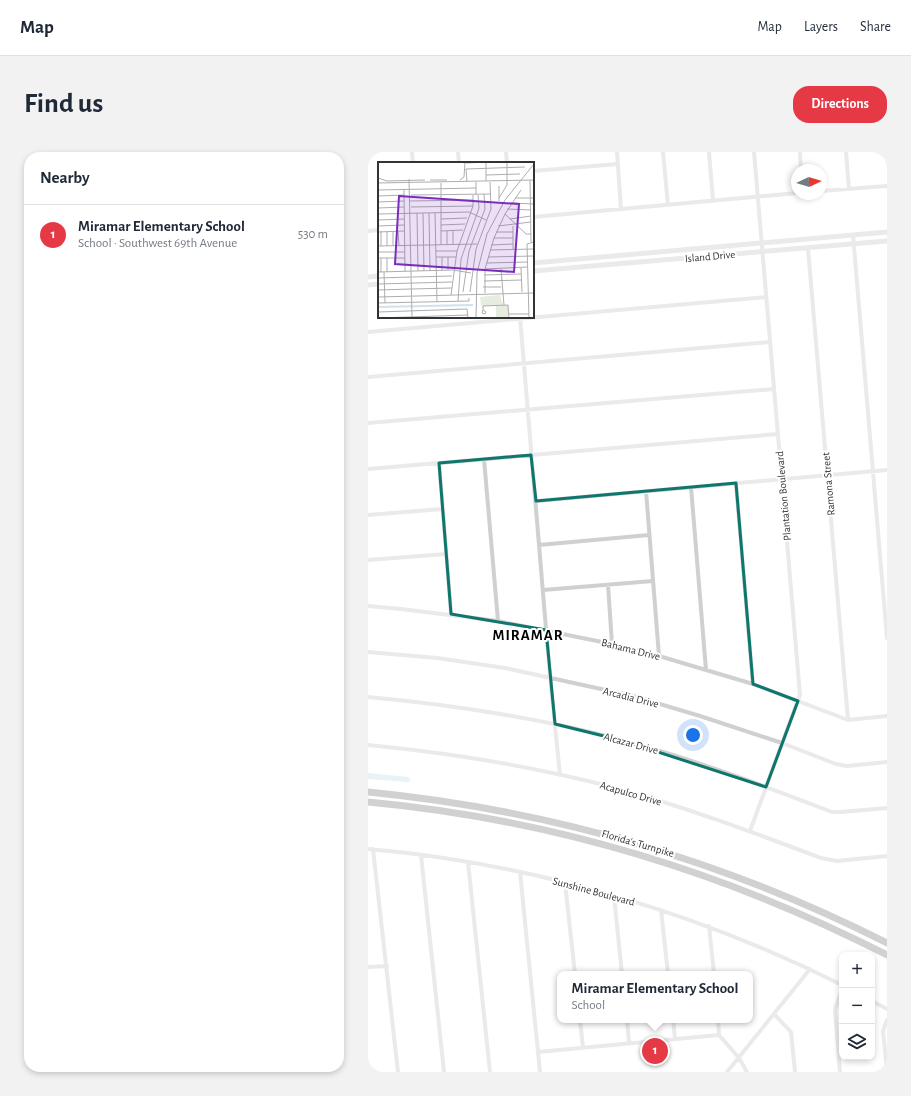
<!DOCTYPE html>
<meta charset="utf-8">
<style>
body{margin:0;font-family:"Alegreya Sans",sans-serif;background:#f2f2f3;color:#1f2937}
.controls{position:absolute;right:12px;bottom:12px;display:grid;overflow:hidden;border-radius:8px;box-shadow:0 2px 6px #0003}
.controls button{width:36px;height:36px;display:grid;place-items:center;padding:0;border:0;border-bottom:1px solid #e0e1e3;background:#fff;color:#1f2937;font:20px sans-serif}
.compass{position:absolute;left:423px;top:12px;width:36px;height:36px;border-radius:50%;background:#fff;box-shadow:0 2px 6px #0003;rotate:86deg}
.you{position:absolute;left:325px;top:583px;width:14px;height:14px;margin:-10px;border:3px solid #fff;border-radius:50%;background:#1a73e8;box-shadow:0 0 0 6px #1a73e833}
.badge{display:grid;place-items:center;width:26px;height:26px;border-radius:50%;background:#e63946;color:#fff;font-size:13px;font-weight:700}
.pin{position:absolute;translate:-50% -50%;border:2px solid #fff;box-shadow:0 1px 4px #0006}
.popup{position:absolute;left:189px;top:819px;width:196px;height:52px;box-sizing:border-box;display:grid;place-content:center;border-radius:8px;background:#fff;filter:drop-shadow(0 1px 3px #0005);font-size:13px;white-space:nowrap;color:#747a83}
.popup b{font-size:15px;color:#1f2937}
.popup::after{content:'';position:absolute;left:50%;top:100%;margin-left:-8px;border:8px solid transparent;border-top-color:#fff}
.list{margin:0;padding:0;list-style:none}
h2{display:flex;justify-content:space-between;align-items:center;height:52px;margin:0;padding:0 16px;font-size:17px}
h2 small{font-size:13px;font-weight:400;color:#747a83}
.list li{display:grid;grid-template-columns:26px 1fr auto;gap:12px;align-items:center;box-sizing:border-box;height:60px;padding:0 16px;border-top:1px solid #e0e1e3}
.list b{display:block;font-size:15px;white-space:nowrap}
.list p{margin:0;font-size:13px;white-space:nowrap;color:#747a83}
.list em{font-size:13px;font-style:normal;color:#747a83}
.icon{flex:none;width:22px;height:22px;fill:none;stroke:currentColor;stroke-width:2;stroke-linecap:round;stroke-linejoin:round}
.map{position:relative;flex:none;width:519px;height:920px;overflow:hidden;border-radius:16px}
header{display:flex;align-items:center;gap:24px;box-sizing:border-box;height:56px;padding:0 20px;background:#fff;border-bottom:1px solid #e0e1e3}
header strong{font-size:19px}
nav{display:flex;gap:22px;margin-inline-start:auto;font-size:14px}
.intro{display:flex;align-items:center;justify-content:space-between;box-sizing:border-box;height:96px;padding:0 24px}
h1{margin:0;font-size:28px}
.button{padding:10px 18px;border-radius:16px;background:#e63946;color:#fff;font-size:14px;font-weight:700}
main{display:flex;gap:24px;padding:0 24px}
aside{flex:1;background:#fff;border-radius:16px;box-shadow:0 2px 6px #0003}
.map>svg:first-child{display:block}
.water{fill:#cfe2ee}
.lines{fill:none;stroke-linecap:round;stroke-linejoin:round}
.minor{stroke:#d0d0d0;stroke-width:4}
.tertiary{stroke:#d0d0d0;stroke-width:5}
.motorway{stroke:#9a9a9a;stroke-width:7}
.marked{fill:none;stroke:#0f766e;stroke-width:3;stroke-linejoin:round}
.labels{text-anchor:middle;stroke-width:4;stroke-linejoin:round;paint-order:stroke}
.street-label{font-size:11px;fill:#333;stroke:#fff}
.district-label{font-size:15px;font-weight:bold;letter-spacing:1px;fill:#000;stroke:#fff}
.inset-river{fill:none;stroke:#cfe2ee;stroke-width:2}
.inset-road{fill:none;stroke:#adadad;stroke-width:1}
.view{fill:#7b2cbf;fill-opacity:0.15;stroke:#7b2cbf;stroke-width:2}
.inset-edge{fill:none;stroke:#333;stroke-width:2}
</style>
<header>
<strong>Map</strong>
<nav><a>Map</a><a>Layers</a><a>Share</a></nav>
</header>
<div class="intro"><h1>Find us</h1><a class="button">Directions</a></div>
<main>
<aside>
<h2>Nearby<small></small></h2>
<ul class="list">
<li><span class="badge">1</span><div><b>Miramar Elementary School</b><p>School · Southwest 69th Avenue</p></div><em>530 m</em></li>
</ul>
</aside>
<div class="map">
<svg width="519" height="920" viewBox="0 0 519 920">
<rect width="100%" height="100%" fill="#fff"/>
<!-- water -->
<path class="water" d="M0,621L40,625L43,628L40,630L0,627Z"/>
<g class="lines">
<!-- minor -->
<path class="minor" d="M44,0L45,11
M90,0L91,11
M138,0L139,11
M249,0L253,57
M295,0L300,53
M341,0L345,49
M432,0L433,18
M478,0L481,37
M165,19L250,12
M453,39L519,34
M165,65L429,41
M0,79L11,78
M485,83L519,486
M440,96L480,568
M152,165L182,525L192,623
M0,180L398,145
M0,225L402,190
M0,271L406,237
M116,307L130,469
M71,311L83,462
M0,317L410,282
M368,331L385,532
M323,335L338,518
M278,339L291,504
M168,349L519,318
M0,363L74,357
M171,393L281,383
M0,408L78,402
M240,433L244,492
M175,438L285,429
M0,454L33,457L130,469L244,492L291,504L385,532L480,568L519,564
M0,500L69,506L137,516L265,544L332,564L414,591L468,612L479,614L519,610
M0,545C86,553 173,566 257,589C328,608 396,634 464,660H473L519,656
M0,593C82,601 164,614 244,635C315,654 384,680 453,706L469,709L519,704
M382,679L432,543L386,0
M0,697C163,711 328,760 474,833
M5,697L30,920
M53,703L76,920
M100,710L122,920
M152,720L172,920
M197,731L207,822
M246,744L254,822
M293,758L300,822
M341,774L346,822
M0,815L19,814
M504,849L519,857
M406,862L423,880L427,920
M212,868L215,895
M259,868L261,891
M305,868L307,886
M350,868L351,883L371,906L379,920
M519,868L515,879L519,918
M170,900L351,883
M359,920L442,817
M472,920L467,858L474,837"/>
<!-- tertiary -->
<path class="tertiary" d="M165,111L519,80
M165,119L519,89
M0,125L11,124
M0,133L11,132"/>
<!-- motorway -->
<path class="motorway" d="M0,640C183,658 355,708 519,791
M0,650C182,667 357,720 519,803"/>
</g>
<!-- marked area -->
<path d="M0 0H519V920H0ZM163,303L168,349L368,331L385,532L430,549L398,635L256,589L187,572L178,478L83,462L71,311Z" fill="#fff" fill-opacity=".55" fill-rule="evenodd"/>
<path class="marked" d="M163,303L168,349L368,331L385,532L430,549L398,635L256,589L187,572L178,478L83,462L71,311Z"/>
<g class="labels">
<!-- street labels -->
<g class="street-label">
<text transform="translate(342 104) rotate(-5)" y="4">Island Drive</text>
<text transform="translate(460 332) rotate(-95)" y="4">Ramona Street</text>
<text transform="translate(415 344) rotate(-95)" y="4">Plantation Boulevard</text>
<text transform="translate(263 497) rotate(14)" y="4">Bahama Drive</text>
<text transform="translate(263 545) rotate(14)" y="4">Arcadia Drive</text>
<text transform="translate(263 591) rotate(15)" y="4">Alcazar Drive</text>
<text transform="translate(263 641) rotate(16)" y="4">Acapulco Drive</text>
<text transform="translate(270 691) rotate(16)" y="4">Florida's Turnpike</text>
<text transform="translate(226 739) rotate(15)" y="4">Sunshine Boulevard</text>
</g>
<!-- district labels -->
<g class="district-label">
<text x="160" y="488">MIRAMAR</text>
</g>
</g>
<!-- overview -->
<g transform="translate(10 10)">
<rect width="156" height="156" fill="#fff"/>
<path d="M122,133L125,143L103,144L102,135ZM130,143V156H118V144Z" fill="#e6ecdf"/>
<path class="inset-river" d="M0,145L95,143"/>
<path class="inset-road" d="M108,0V19M88,1L112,0M88,7L147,5M88,7L89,20M108,13L142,12M0,16L9,19L47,18M31,17L34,156M52,18H69M82,18L86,15L87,0M152,18L153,80M98,20V33M0,21L156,18M63,21V83M121,24V39M0,28L98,26M26,28L27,109M33,33L113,32M0,34L26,33M121,36L129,23V0M137,36H156M32,39L95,38M0,40L26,39M133,41L156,42M33,45L95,44M0,46L26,45M129,47L153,48M39,51L40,109M45,51L46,109M51,51L52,109M57,51L59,140M0,52L91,50L108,58M127,52L148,72H153M63,57L89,56M132,57L153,54M0,58L26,57M63,63L87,62M0,64L26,63M120,64L153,60M135,64V87M3,69V84M9,69V84M15,69V84M20,69L21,84M63,69L85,68M69,69V83M75,69V83M0,70L26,69M118,70H135M116,76H135M113,83L135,82M0,84L99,82M112,88L156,87M58,89H79M0,90H27M58,95H78M64,95V109M70,95V108M110,95L156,94M0,96H27M3,96V110M9,96V110M109,101L149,100M156,103V120M143,106L144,130M107,107L149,105M123,107L126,143M0,110L75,108L93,111M6,110L7,141M106,113L143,112M34,115L74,114M0,116L33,115M106,119L144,118M0,122L74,120M105,125H123M34,127L74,126M0,128L33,127M85,130L91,89L107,47L106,32M92,130L98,87L113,47L112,20M107,131V107L116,76L127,52L143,28M73,133L79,89L95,44V33M0,135L156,131M80,139L83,97L101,46L100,33M0,141L91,139V136M105,148V144L130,143L131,156M105,148L108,150L107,152L104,151ZM0,150L89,147L90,156M131,152H151M0,156L90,153M98,156L99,111L109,72L127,38L156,2M151,156L149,82L156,80"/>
<path class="view" d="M21,34L141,42L136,110L17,102Z"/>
<rect width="156" height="156" class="inset-edge"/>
</g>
</svg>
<div class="controls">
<button>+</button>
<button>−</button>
<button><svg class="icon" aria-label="layers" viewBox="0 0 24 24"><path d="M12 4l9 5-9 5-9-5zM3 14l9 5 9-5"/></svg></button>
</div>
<svg class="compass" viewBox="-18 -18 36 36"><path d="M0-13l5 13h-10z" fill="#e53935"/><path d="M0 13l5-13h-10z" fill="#747a83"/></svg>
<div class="you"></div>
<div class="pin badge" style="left:287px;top:899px">1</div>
<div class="popup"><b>Miramar Elementary School</b>School</div>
</div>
</main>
